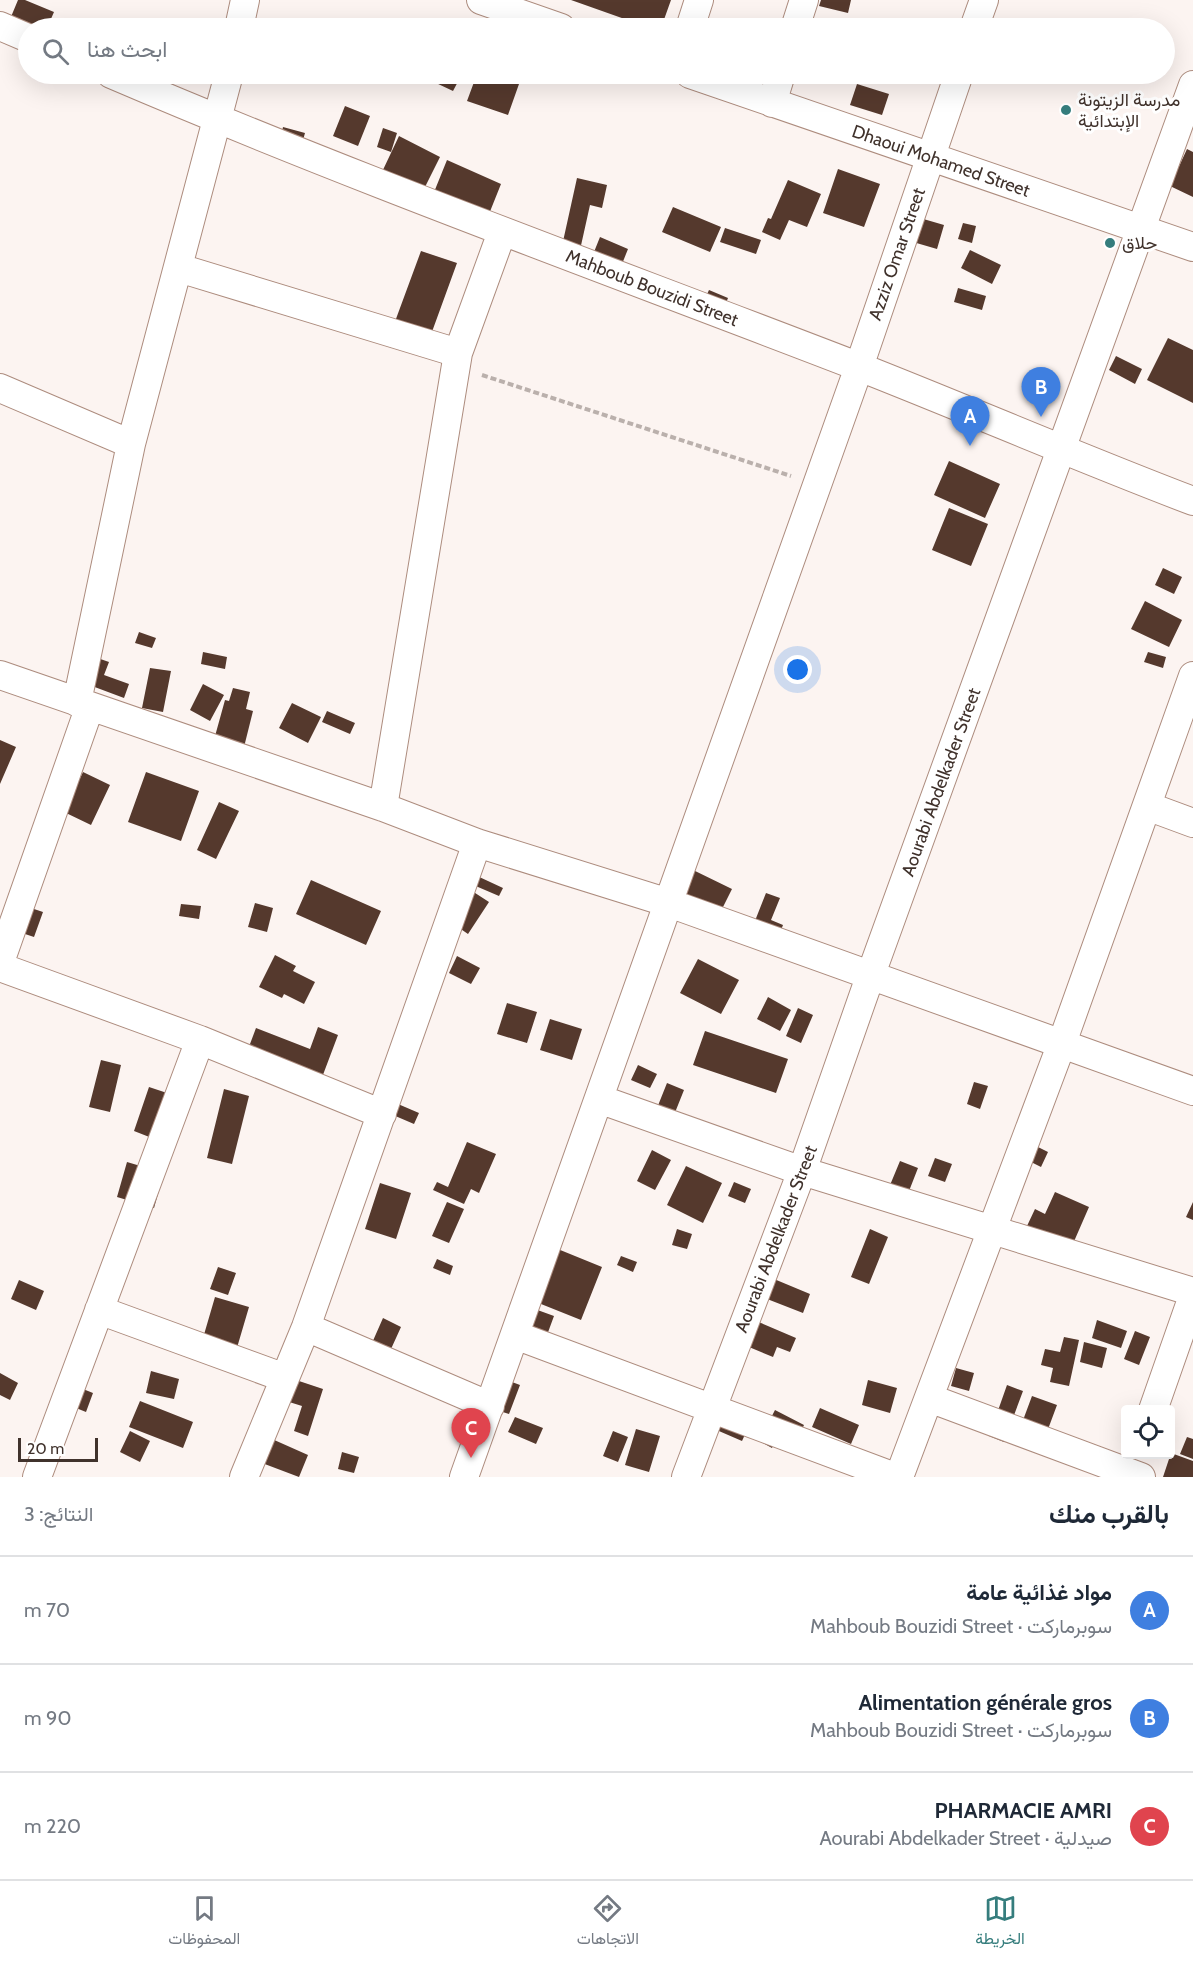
<!DOCTYPE html>
<html lang="ar">
<meta charset="utf-8">
<style>
body{margin:0;font-family:Cabin,Vazirmatn,sans-serif;background:#f6f6f7;color:#1f2937;direction:rtl}
.controls{position:absolute;right:18px;bottom:18px;display:grid;overflow:hidden;border-radius:6px;box-shadow:0 6px 24px #0002}
.controls button{width:54px;height:54px;display:grid;place-items:center;padding:0;border:0;border-bottom:2px solid #e0e1e3;background:#fff;color:#1f2937;font:30px sans-serif}
.scale{position:absolute;left:18px;bottom:15px;width:80px;box-sizing:border-box;padding-left:6px;border:3px solid #40322c;border-top:0;font-size:16px;line-height:21px;white-space:nowrap;color:#40322c;-webkit-text-stroke:4px #fff;paint-order:stroke}
.you{position:absolute;left:798px;top:670px;width:21px;height:21px;margin:-15px;border:4px solid #fff;border-radius:50%;background:#1a73e8;box-shadow:0 0 0 9px #1a73e833}
.badge{display:grid;place-items:center;width:39px;height:39px;border-radius:50%;background:#357d7d;color:#fff;font-size:20px;font-weight:700}
.pin{position:absolute;translate:-50% -50px;filter:drop-shadow(0 2px 3px #0008)}
.pin::after{content:'';position:absolute;top:32px;width:21px;height:18px;background:inherit;clip-path:polygon(0 0,100% 0,50% 100%)}
.list{margin:0;padding:0;list-style:none}
h2{display:flex;justify-content:space-between;align-items:center;height:78px;margin:0;padding:0 24px;font-size:26px}
h2 small{font-size:20px;font-weight:400;color:#747a83}
.list li{display:grid;grid-template-columns:39px 1fr auto;gap:18px;align-items:center;box-sizing:border-box;height:108px;padding:0 24px;border-top:2px solid #e0e1e3}
.list b{display:block;font-size:22px;white-space:nowrap}
.list p{margin:0;font-size:20px;white-space:nowrap;color:#747a83}
.list em{font-size:20px;font-style:normal;color:#747a83}
.icon{flex:none;width:33px;height:33px;fill:none;stroke:currentColor;stroke-width:2;stroke-linecap:round;stroke-linejoin:round}
.map{position:relative;flex:none;width:1193px;height:1477px;overflow:hidden;direction:ltr}
.search{position:absolute;background:#fff;box-shadow:0 6px 24px #0002;left:18px;right:18px;top:18px;height:66px;display:flex;align-items:center;gap:15px;box-sizing:border-box;padding:0 21px;border-radius:33px;color:#747a83;font-size:22px}
.sheet{height:402px;background:#fff}
nav{display:flex;justify-content:space-around;align-items:center;box-sizing:border-box;height:84px;border-top:2px solid #e0e1e3;background:#fff;font-size:16px;color:#747a83}
nav a{display:grid;justify-items:center;gap:3px}
nav .on{color:#357d7d}
.map>svg:first-child{display:block}
.building{fill:#55392d}
.lines{fill:none;stroke-linecap:round;stroke-linejoin:round}
.minor-casing{stroke:#ad8c7e;stroke-width:30}
.path{stroke:#bab0ac;stroke-width:4;stroke-dasharray:6 3;stroke-linecap:butt}
.minor{stroke:#fff;stroke-width:28}
.poi-dot{fill:#357d7d;stroke:#fff;stroke-width:2}
.labels{text-anchor:middle;stroke-width:6;stroke-linejoin:round;paint-order:stroke}
.poi-label{font-size:18px;fill:#40322c;stroke:#fff;text-anchor:start}
.street-label{font-size:18px;fill:#40322c;stroke:#fff}
</style>
<div class="map">
<svg width="1193" height="1477" viewBox="0 0 1193 1477">
<rect width="100%" height="100%" fill="#fcf4f1"/>
<!-- building -->
<path class="building" d="M18,0H25L54,12L47,28H32L3,36Z
M571,0H671L661,28H650Z
M821,0H851L848,13L819,6Z
M425,20L442,28H421Z
M296,74H317L313,82Z
M417,74H462L453,91Z
M477,74H488L519,84L508,115L467,101Z
M857,84L889,94L882,115L850,105Z
M345,106L370,116L358,146L333,136Z
M283,127L305,133L301,147L280,141Z
M383,128L397,133L391,152L377,147Z
M399,136L440,157L413,211L373,191Z
M1187,149L1193,152V197L1170,186Z
M447,160L501,184L481,234L426,212Z
M838,169L880,184L864,227L823,213Z
M577,178L607,185L602,208L590,205L578,259L560,255Z
M788,180L821,194L807,227L789,220L780,240L762,232L768,218L771,219Z
M673,207L721,227L710,252L662,232Z
M920,218L944,225L937,249L913,242Z
M963,223L976,226L972,243L958,239Z
M725,228L761,240L756,254L720,242Z
M600,237L628,249L618,274L590,262Z
M970,250L1001,265L992,284L961,268Z
M421,251L457,263L429,340L393,327Z
M958,288L986,296L982,310L954,302Z
M709,290L728,298L722,313L702,305Z
M1168,338L1193,350V403L1147,380Z
M1116,356L1142,369L1135,384L1109,370Z
M949,461L1000,484L985,518L934,495Z
M949,508L988,524L971,566L932,550Z
M1163,568L1182,577L1174,594L1155,585Z
M1145,601L1182,620L1169,647L1131,629Z
M139,632L156,638L152,648L135,643Z
M203,652L227,657L225,669L201,664Z
M1148,652L1166,657L1163,668L1144,662Z
M86,654L109,662L104,675L129,684L124,698L76,680Z
M150,668L171,671L163,712L142,708Z
M203,684L224,695L210,721L190,710Z
M233,688L250,692L246,709L253,711L242,755L212,747L225,700L229,701Z
M292,703L321,717L308,743L279,728Z
M327,711L355,723L350,734L322,722Z
M0,740L16,747L0,784Z
M83,772L110,785L91,825L64,812Z
M146,772L199,791L181,841L128,822Z
M219,802L239,811L216,859L197,850Z
M691,869L732,889L714,925L674,904Z
M475,875L503,888L499,896L471,884Z
M311,880L381,911L366,945L296,914Z
M472,891L489,902L468,934L452,923Z
M766,893L780,898L771,920L783,925L775,946L749,936Z
M13,902L43,912L34,937L4,927Z
M255,903L273,908L267,932L248,927Z
M181,904L201,906L199,919L179,916Z
M275,955L296,966L293,971L315,982L304,1004L284,994L282,998L259,987Z
M457,956L480,968L471,984L449,973Z
M698,959L739,980L721,1014L680,993Z
M768,997L791,1010L780,1031L757,1019Z
M507,1003L537,1012L527,1043L497,1034Z
M798,1008L813,1015L801,1043L786,1036Z
M550,1019L582,1029L572,1060L540,1050Z
M318,1027L338,1035L315,1096L241,1068L256,1028L310,1049Z
M705,1031L788,1059L776,1093L693,1065Z
M101,1060L121,1065L110,1112L89,1107Z
M638,1065L657,1074L650,1088L631,1080Z
M974,1082L988,1086L980,1109L967,1104Z
M667,1083L684,1090L670,1125L653,1118Z
M149,1087L173,1095L157,1140L134,1131Z
M224,1089L249,1096L232,1164L207,1158Z
M398,1104L419,1113L414,1124L393,1115Z
M467,1142L496,1154L479,1193L471,1189L464,1204L433,1190L437,1182L448,1187Z
M1038,1147L1048,1152L1041,1167L1031,1162Z
M652,1150L671,1160L655,1190L637,1181Z
M935,1158L952,1164L945,1182L928,1176Z
M900,1161L918,1168L902,1209L883,1202Z
M127,1162L164,1173L154,1208L117,1197Z
M686,1166L722,1183L703,1223L667,1205Z
M734,1182L751,1189L745,1203L728,1196Z
M380,1183L411,1193L396,1239L365,1229Z
M1055,1192L1089,1207L1072,1246L1027,1226L1035,1209L1045,1214Z
M447,1202L464,1209L449,1243L432,1236Z
M1193,1202V1220L1186,1217Z
M677,1229L692,1234L687,1249L672,1245Z
M870,1229L888,1237L869,1284L851,1277Z
M543,1243L602,1267L581,1320L521,1296Z
M621,1256L637,1262L633,1272L617,1265Z
M437,1259L453,1266L450,1275L433,1268Z
M218,1267L236,1273L228,1295L210,1289Z
M762,1274L810,1294L803,1313L754,1294Z
M19,1280L44,1291L36,1310L11,1299Z
M215,1297L249,1307L231,1368L203,1338Z
M521,1304L554,1316L540,1354Z
M747,1317L796,1338L790,1352L777,1347L773,1357L737,1342Z
M383,1318L401,1327L381,1371L372,1343Z
M1097,1320L1127,1331L1121,1348L1092,1338Z
M1135,1331L1150,1337L1139,1365L1124,1359Z
M1064,1337L1079,1340L1069,1386L1050,1382L1053,1368L1041,1365L1045,1349L1060,1352Z
M1084,1342L1107,1348L1102,1368L1080,1362Z
M956,1368L974,1373L969,1391L951,1386Z
M151,1371L179,1379L174,1399L146,1393Z
M0,1373L18,1383L10,1400L0,1395Z
M501,1378L520,1385L509,1414L490,1408Z
M293,1379L323,1389L308,1436L294,1431L302,1406L286,1401Z
M868,1380L897,1388L890,1413L862,1405Z
M68,1383L93,1393L86,1412L61,1402Z
M1007,1385L1023,1391L1004,1442L989,1436Z
M1032,1396L1057,1405L1044,1440L1019,1431Z
M140,1401L193,1422L183,1448L129,1427Z
M820,1408L859,1425L851,1444L812,1427Z
M775,1410L804,1425L794,1446L777,1437L772,1448L759,1441Z
M515,1417L543,1428L536,1444L508,1432Z
M705,1425L748,1428L742,1441Z
M636,1429L660,1436L649,1472L625,1465Z
M130,1431L150,1441L140,1462L120,1452Z
M613,1431L628,1437L618,1462L603,1456Z
M1187,1437L1193,1439V1459L1180,1454Z
M272,1439L308,1455L299,1477L262,1463Z
M342,1452L359,1457L354,1473L338,1469Z
M1171,1453L1193,1461V1477H1163Z"/>
<g class="lines">
<!-- minor casing -->
<g class="minor-casing">
<path id="minor" d="M481,0L561,28
M0,26L28,38
M239,28L245,0
M690,28L699,0
M795,28L804,0
M974,28L984,0
M111,74C356,179 608,270 857,366C969,410 1080,458 1193,501
M690,74L1193,247
M772,103L781,74
M179,268L458,353
M0,388L131,444
M0,675L383,807L477,843L669,903L1193,1091
M77,702L131,444L229,74
M1147,806L1193,823
M383,807L458,353L502,232
M0,962L90,706
M0,967L200,1040L382,1114
M599,1099L802,1171L1193,1292
M99,1310L285,1378
M306,1327L490,1406
M515,1335L895,1477
M929,1398L1141,1477
M1153,1410L1193,1296
M37,1477L200,1040
M244,1477L306,1327L477,843
M464,1477L859,367L959,74
M686,1477L802,1171L871,974L1193,85
M899,1477L1062,1043L1193,676"/>
</g>
<!-- path -->
<path class="path" d="M482,375L791,476"/>
<!-- minor -->
<use href="#minor" class="minor"/>
</g>
<!-- markers -->
<g class="poi-dot">
<circle cx="1066" cy="110" r="6"/>
<circle cx="1110" cy="243" r="6"/>
</g>
<g class="labels">
<!-- poi labels -->
<g class="poi-label">
<text x="1078" y="106">مدرسة الزيتونة<tspan x="1078" dy="21">الإبتدائية</tspan></text>
<text x="1122" y="249">حلاق</text>
</g>
<!-- street labels -->
<g class="street-label">
<text transform="translate(941 161) rotate(19)" y="6">Dhaoui Mohamed Street</text>
<text transform="translate(897 254) rotate(-71)" y="6">Azziz Omar Street</text>
<text transform="translate(652 288) rotate(21)" y="6">Mahboub Bouzidi Street</text>
<text transform="translate(941 782) rotate(-70)" y="6">Aourabi Abdelkader Street</text>
<text transform="translate(776 1239) rotate(-69)" y="6">Aourabi Abdelkader Street</text>
</g>
</g>
</svg>
<div class="controls">
<button><svg class="icon" aria-label="locate" viewBox="0 0 24 24"><circle cx="12" cy="12" r="6"/><path d="M12 2v4M12 18v4M2 12h4M18 12h4"/></svg></button>
</div>
<div class="scale">20 m</div>
<div class="you"></div>
<div class="pin badge" style="left:970px;top:446px;background:#3f7fe0">A</div>
<div class="pin badge" style="left:1041px;top:417px;background:#3f7fe0">B</div>
<div class="pin badge" style="left:471px;top:1458px;background:#e0444e">C</div>
<div class="search"><svg class="icon" aria-label="search" viewBox="0 0 24 24"><circle cx="10" cy="10" r="6"/><path d="M15 15l6 6"/></svg>ابحث هنا</div>
</div>
<section class="sheet">
<h2>بالقرب منك<small>النتائج: 3</small></h2>
<ul class="list">
<li><span class="badge" style="background:#3f7fe0">A</span><div><b>مواد غذائية عامة</b><p>سوبرماركت · Mahboub Bouzidi Street</p></div><em>70 m</em></li>
<li><span class="badge" style="background:#3f7fe0">B</span><div><b>Alimentation générale gros</b><p>سوبرماركت · Mahboub Bouzidi Street</p></div><em>90 m</em></li>
<li><span class="badge" style="background:#e0444e">C</span><div><b>PHARMACIE AMRI</b><p>صيدلية · Aourabi Abdelkader Street</p></div><em>220 m</em></li>
</ul>
</section>
<nav>
<a class="on"><svg class="icon" aria-label="map" viewBox="0 0 24 24"><path d="M3 6l6-2 6 2 6-2v14l-6 2-6-2-6 2zM9 4v14M15 6v14"/></svg>الخريطة</a>
<a><svg class="icon" aria-label="directions" viewBox="0 0 24 24"><path d="M12 3l9 9-9 9-9-9zM9 14v-3h6M13 9l2 2-2 2"/></svg>الاتجاهات</a>
<a><svg class="icon" aria-label="saved" viewBox="0 0 24 24"><path d="M7 4h10v16l-5-4-5 4z"/></svg>المحفوظات</a>
</nav>
